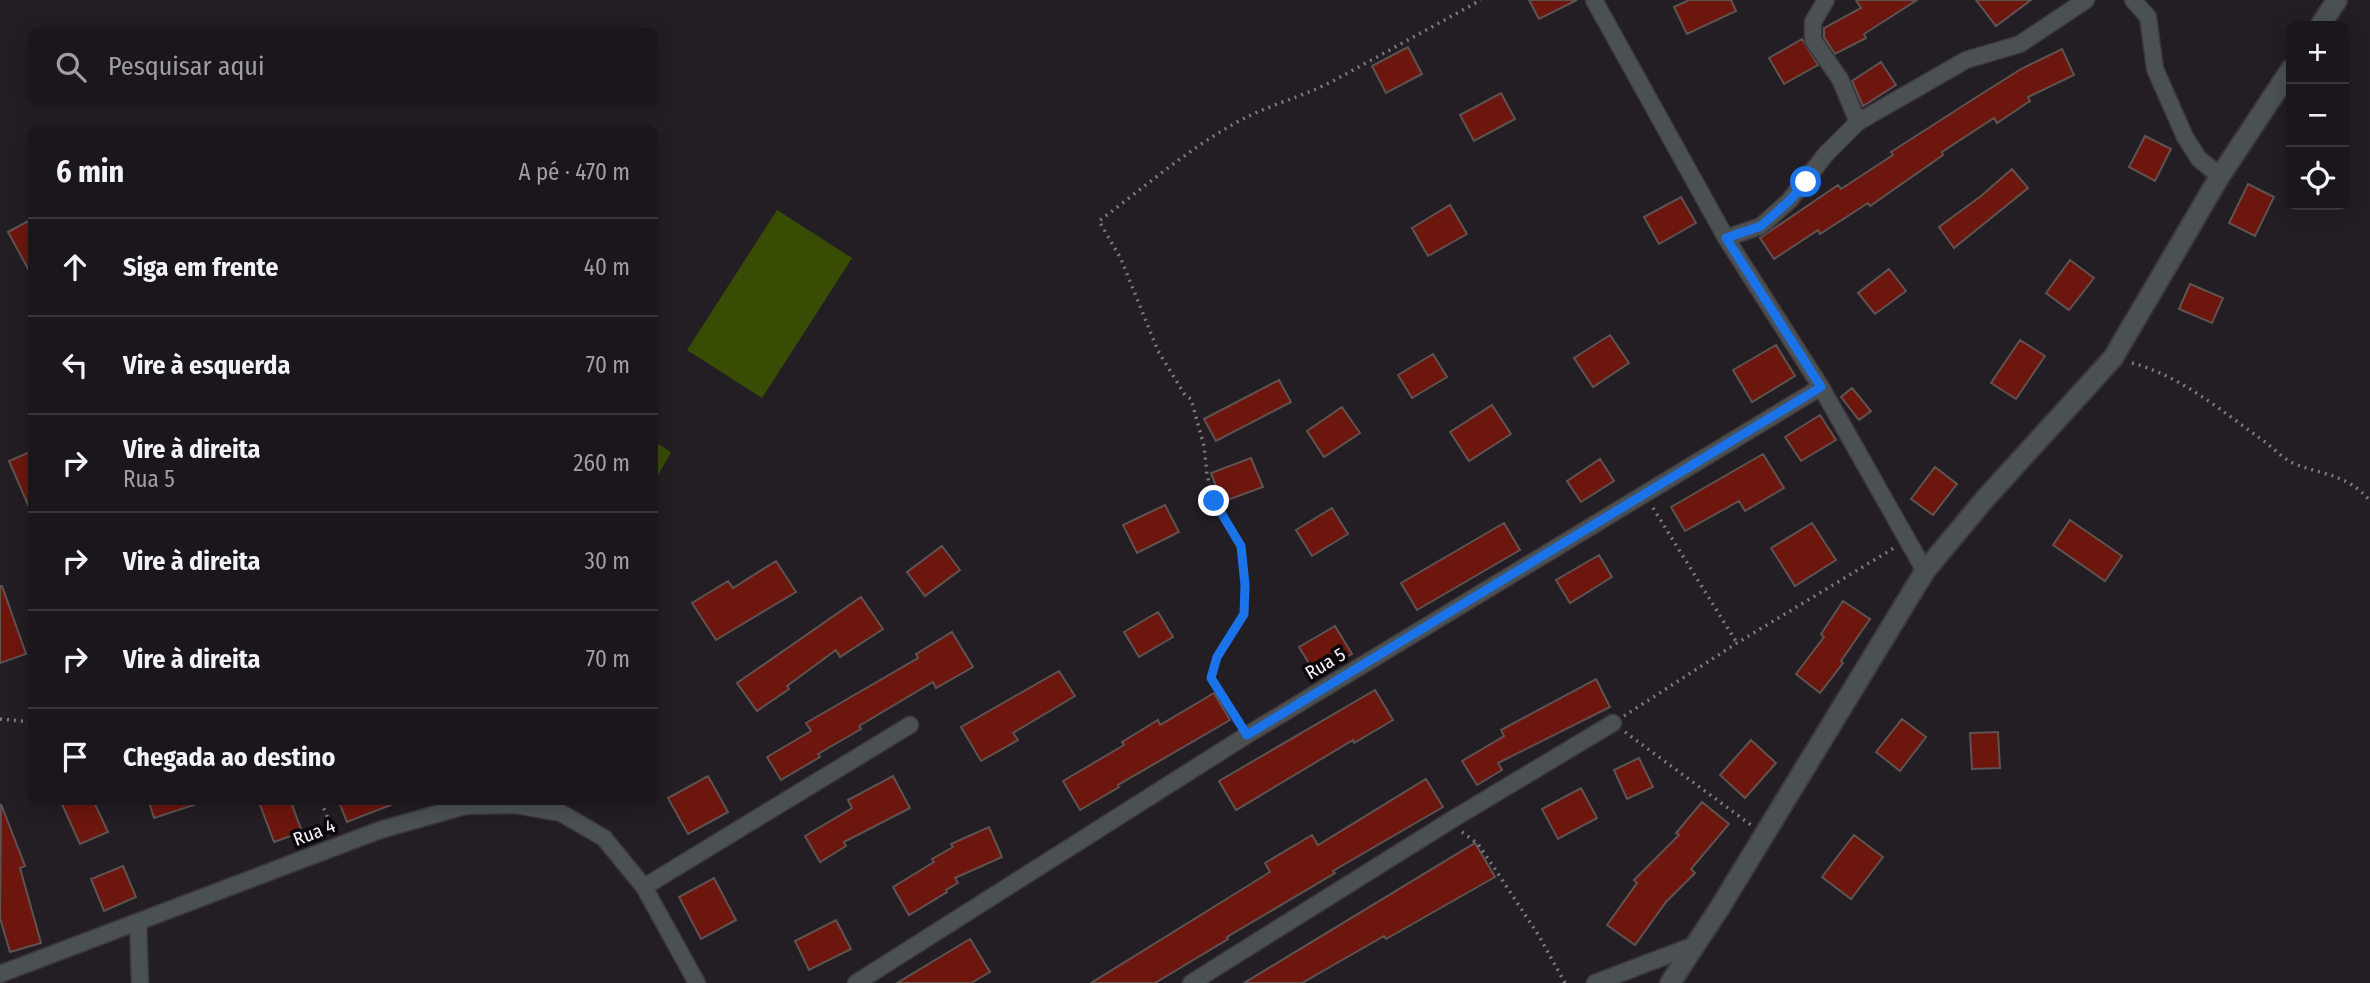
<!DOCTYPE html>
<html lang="pt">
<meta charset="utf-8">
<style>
body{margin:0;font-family:"Fira Sans Condensed",sans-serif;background:#231f24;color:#f1f3f6}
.controls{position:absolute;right:21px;top:21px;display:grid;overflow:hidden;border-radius:10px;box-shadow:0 4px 18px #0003}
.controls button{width:63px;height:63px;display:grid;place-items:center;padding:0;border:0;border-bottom:2px solid #38353a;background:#1a161b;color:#f1f3f6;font:35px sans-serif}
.stop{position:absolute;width:21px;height:21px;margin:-16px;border:5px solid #1a73e8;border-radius:50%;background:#fff}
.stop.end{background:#1a73e8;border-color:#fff;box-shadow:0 2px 7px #0008}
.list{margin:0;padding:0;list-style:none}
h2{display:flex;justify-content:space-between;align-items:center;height:91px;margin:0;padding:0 28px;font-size:30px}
h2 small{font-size:23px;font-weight:400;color:#9f9fa3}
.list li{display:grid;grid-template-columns:46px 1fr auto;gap:21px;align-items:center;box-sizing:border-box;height:98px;padding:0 28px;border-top:2px solid #38353a}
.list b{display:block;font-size:26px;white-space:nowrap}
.list p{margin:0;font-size:23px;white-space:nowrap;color:#9f9fa3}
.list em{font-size:23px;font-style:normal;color:#9f9fa3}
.icon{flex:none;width:38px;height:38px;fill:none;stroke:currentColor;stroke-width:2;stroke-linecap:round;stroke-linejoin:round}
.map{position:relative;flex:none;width:2370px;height:983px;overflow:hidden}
.search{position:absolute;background:#1a161b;box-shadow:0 4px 18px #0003;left:28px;top:28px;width:630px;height:77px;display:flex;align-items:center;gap:18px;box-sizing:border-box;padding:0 24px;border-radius:10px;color:#9f9fa3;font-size:26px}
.panel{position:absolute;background:#1a161b;box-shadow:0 4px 18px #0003;left:28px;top:126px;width:630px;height:679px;border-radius:10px}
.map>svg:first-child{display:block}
.green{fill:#384d03}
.building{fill:#6c160e;stroke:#5f5351;stroke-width:2}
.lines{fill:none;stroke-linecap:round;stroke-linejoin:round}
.minor-casing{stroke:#3c373d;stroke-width:19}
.tertiary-casing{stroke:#3c373d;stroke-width:23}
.path{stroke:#7e797f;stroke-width:3.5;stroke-dasharray:2 5;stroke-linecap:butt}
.minor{stroke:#4b5152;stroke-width:16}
.tertiary{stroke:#4b5152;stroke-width:19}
.route{stroke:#1a73e8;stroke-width:9}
.labels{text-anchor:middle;stroke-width:7;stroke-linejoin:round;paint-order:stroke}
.street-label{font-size:19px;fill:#f7f3f8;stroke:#0a080b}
</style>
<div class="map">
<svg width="2370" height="983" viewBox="0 0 2370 983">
<rect width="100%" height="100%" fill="#231d24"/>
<!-- green -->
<path class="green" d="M777,210L852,258L762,398L687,350Z
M655,442L671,452L655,481Z"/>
<!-- building -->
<path class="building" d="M1529,0H1577L1539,19Z
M1689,0H1731L1736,11L1687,34L1674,7Z
M1856,0H1917L1864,34L1866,38L1835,54L1824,37V28L1861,8Z
M1976,0H2031L1996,26Z
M1802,39L1818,65L1784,84L1769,58Z
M1408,47L1422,74L1386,93L1372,66Z
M2062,49L2074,75L2028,97L2030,101L1997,123L1994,118L1942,152L1943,155L1870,206L1868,203L1820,234L1818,230L1774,259L1760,238L1838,185L1841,189L1893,155L1891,152L1972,100L2021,69Z
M1881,62L1896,85L1863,106L1852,81Z
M1501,93L1515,119L1474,141L1460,115Z
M2145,136L2171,149L2155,181L2129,167Z
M2012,169L2028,188L1954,248L1939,227L1981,196Z
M2248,184L2274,197L2255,236L2229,223Z
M1681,197L1696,223L1659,244L1644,217Z
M1450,205L1467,234L1428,256L1412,228Z
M32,219V276L8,232Z
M2070,260L2094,278L2069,310L2046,293Z
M1889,269L1906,291L1875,314L1858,293Z
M2190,284L2223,298L2212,323L2179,309Z
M1610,335L1629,363L1593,387L1574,358Z
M2020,340L2045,356L2016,399L1991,383Z
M1776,345L1795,376L1752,402L1733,370Z
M1433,354L1447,377L1412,398L1398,375Z
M1279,380L1291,402L1216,441L1204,419Z
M1852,388L1871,411L1859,420L1841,397Z
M1492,405L1511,434L1469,461L1450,432Z
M1342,407L1360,433L1324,457L1307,431Z
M1820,415L1836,440L1801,461L1785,437Z
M32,451V514L9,461Z
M1763,454L1784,488L1745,511L1739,501L1685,531L1671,507Z
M1251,458L1263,487L1222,502L1211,473Z
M1600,459L1614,481L1581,502L1567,481Z
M1935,467L1957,484L1933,515L1911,499Z
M1165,505L1179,532L1137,553L1123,525Z
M1332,508L1348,534L1312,556L1296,530Z
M2070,520L2122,556L2105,581L2053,545Z
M1504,523L1520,550L1417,610L1401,583Z
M1812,523L1836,560L1795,586L1771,548Z
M942,546L960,570L925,596L907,572Z
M1599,555L1612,577L1570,603L1556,580Z
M776,561L796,592L716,640L692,603L728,581L733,588Z
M0,586H2L26,654L0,663Z
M861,597L883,629L840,657L836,650L787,686L789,689L757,711L737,683Z
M1843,601L1870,619L1841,661L1843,663L1820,693L1796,674L1824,637L1821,634Z
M1158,612L1173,637L1139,657L1124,632Z
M1335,626L1352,654L1316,675L1299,647Z
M952,632L973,667L936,688L933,682L859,726L861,729L818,754L820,757L781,780L767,757L811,731L806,723L918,658L916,654Z
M1059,671L1075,696L1013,733L1018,740L981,761L961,727Z
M1596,679L1610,707L1498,763L1502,770L1477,785L1462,761L1504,736L1501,730Z
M1375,690L1393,720L1354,743L1353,740L1236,810L1219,781Z
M1214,693L1230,720L1118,785L1119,787L1080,810L1063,781L1124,745L1122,742L1158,720L1160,725Z
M1902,719L1926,737L1900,771L1876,752Z
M1998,732L2000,768L1972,769L1970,733Z
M1751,740L1776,763L1745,798L1720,775Z
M1639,758L1653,787L1627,799L1614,770Z
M708,776L728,812L688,834L668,798Z
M893,776L910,808L844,842L846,846L820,862L805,836L852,808L848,800Z
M1426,779L1443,807L1333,871L1335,873L1227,937L1228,939L1165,977L1155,983H1091L1270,872L1265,863L1312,835L1318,845Z
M1581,788L1597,818L1558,839L1542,809Z
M61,802H94L108,832L80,844Z
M149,802H196L197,804L154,818Z
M259,802H291L302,832L274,842Z
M339,802H396V803L347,822Z
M1702,802L1729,824L1691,869L1695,873L1666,902L1635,945L1607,925L1637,883L1634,880L1679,835L1676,833Z
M1,804L25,866L20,868L41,943L10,952L0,918Z
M989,827L1002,857L955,878L958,883L946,890L947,892L909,915L893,887L934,862L932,859L953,847L951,844Z
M1854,835L1883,857L1851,899L1822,877Z
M1475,843L1495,877L1386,939L1384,936L1302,983H1244Z
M123,866L136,897L104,911L91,879Z
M714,878L736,920L701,939L679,897Z
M836,920L851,949L809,970L795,941Z
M970,939L990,972L971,983H897Z"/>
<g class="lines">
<!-- minor casing -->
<g class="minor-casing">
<path id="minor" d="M1594,0L1726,238L1821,387L1925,571
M1826,0L1813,22V40L1840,79L1858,122
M2133,0L2148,17L2155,69L2185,137L2199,159L2220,176
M1726,238L1761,226L1789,201L1826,154L1858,122L1966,60L2020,44L2086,0
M644,887L910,725
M138,922L140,983
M0,974L380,830L465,806L516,805L561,813L604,838L644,887L697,983
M856,983L1247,735L1821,387
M1191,983L1453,819L1613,723
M1595,983L1695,945"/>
</g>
<!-- tertiary casing -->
<g class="tertiary-casing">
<path id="tertiary" d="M2320,26L2337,0
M1670,983L1719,909L1925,571L1984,500L2113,358L2220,176L2291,69"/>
</g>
<!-- path -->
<path class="path" d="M2132,363C2179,375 2222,411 2261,439C2273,447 2281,458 2295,464C2326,476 2347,474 2370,501
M1653,508L1737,643
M1624,716L1737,643L1894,548
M0,719L32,722
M1239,721L1211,678L1217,657L1244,614L1245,585L1241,546L1214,501L1207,475L1204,446L1191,399L1185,395L1158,351L1121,259L1099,221C1146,186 1196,142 1249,116C1276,103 1306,95 1333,81L1481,0
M1625,732L1751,825
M321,802L333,830
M1462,832L1478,844L1493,866L1539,936L1565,983"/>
<!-- minor -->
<use href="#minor" class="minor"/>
<!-- tertiary -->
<use href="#tertiary" class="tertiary"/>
</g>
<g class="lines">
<!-- route -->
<path class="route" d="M1214,501L1241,546L1245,585L1244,614L1217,657L1211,678L1247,735L1821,387L1726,238L1761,226L1789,201L1806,182"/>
</g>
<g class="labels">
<!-- street labels -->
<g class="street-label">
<text transform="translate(1325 663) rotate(-31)" y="7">Rua 5</text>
<text transform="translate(314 832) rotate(-21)" y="7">Rua 4</text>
</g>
</g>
</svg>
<div class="controls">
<button>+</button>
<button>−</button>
<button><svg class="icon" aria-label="locate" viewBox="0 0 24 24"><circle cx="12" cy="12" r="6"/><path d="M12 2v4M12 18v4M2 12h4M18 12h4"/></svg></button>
</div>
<div class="stop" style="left:1806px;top:182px"></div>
<div class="stop end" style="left:1214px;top:501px"></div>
<div class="search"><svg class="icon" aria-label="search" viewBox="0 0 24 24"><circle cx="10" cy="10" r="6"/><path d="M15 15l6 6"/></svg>Pesquisar aqui</div>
<section class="panel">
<h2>6 min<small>A pé · 470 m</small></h2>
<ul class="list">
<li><svg class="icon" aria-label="ahead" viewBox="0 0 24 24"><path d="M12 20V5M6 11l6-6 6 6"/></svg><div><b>Siga em frente</b></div><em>40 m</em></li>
<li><svg class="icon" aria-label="left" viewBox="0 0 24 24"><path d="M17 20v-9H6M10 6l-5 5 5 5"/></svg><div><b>Vire à esquerda</b></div><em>70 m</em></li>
<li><svg class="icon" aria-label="right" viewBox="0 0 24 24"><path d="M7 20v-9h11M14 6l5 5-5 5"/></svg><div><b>Vire à direita</b><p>Rua 5</p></div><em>260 m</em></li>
<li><svg class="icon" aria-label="right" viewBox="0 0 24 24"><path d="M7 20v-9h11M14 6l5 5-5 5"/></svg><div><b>Vire à direita</b></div><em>30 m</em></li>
<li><svg class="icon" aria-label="right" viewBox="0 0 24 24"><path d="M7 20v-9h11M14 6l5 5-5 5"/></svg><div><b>Vire à direita</b></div><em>70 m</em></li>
<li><svg class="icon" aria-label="arrive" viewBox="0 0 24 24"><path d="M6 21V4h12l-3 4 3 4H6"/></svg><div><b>Chegada ao destino</b></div></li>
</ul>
</section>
</div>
